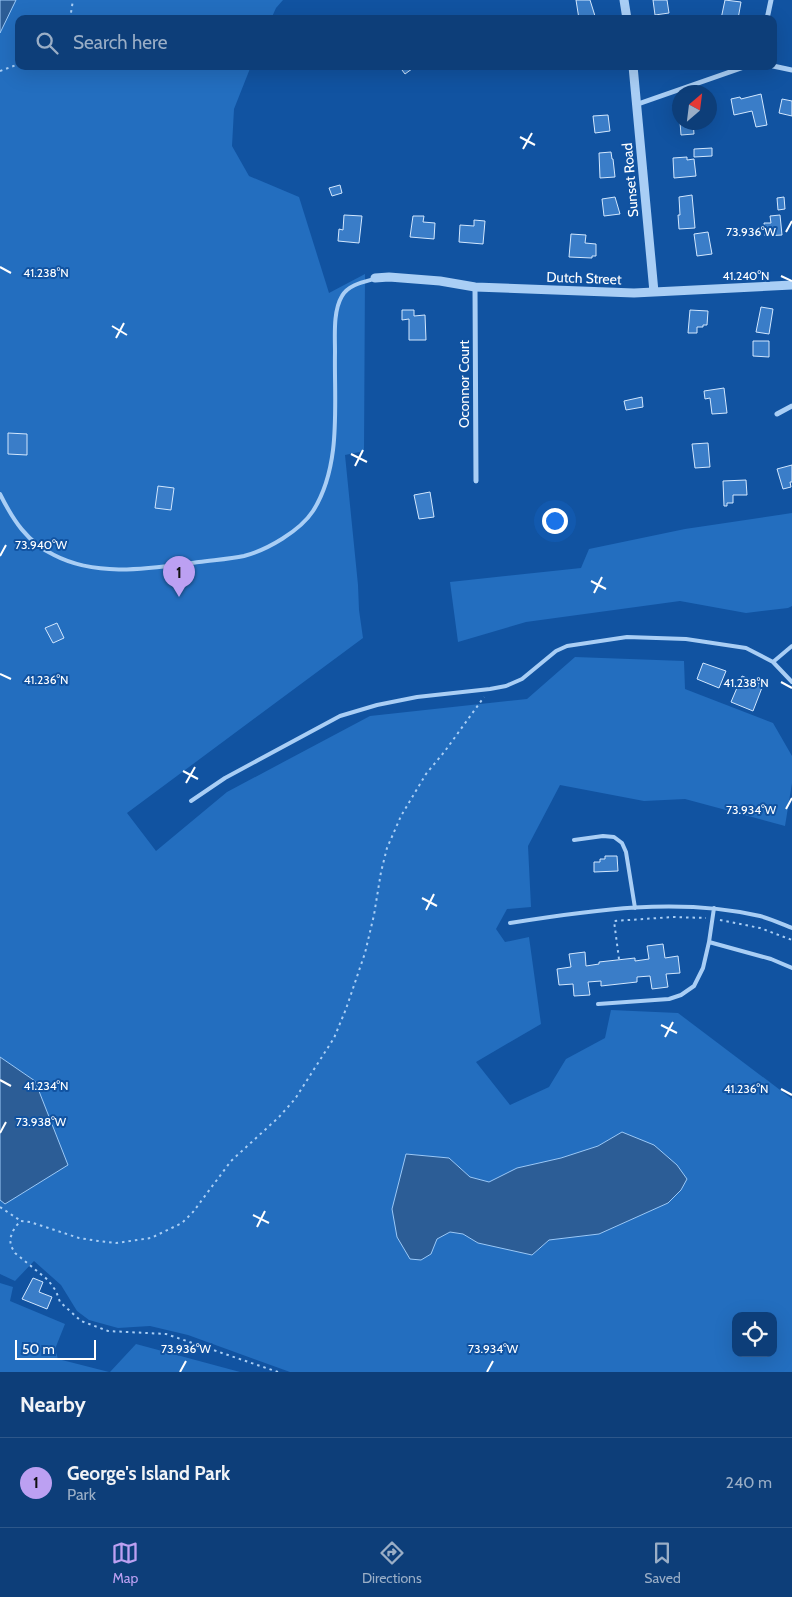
<!DOCTYPE html>
<meta charset="utf-8">
<style>
body{margin:0;font-family:Cabin,sans-serif;background:#1b4980;color:#f1f3f6}
.controls{position:absolute;right:15px;bottom:15px;display:grid;overflow:hidden;border-radius:10px;box-shadow:0 5px 20px #0002}
.controls button{width:45px;height:45px;display:grid;place-items:center;padding:0;border:0;border-bottom:1px solid #2d578a;background:#0d3e79;color:#f1f3f6;font:25px sans-serif}
.compass{position:absolute;left:672px;top:85px;width:45px;height:45px;border-radius:50%;background:#0d3e79;box-shadow:0 5px 20px #0002;rotate:28deg}
.scale{position:absolute;left:15px;bottom:12px;width:81px;box-sizing:border-box;padding-left:5px;border:2px solid #fff;border-top:0;font-size:14px;line-height:18px;white-space:nowrap;color:#fff;-webkit-text-stroke:4px #1153a1;paint-order:stroke}
.you{position:absolute;left:554px;top:520px;width:18px;height:18px;margin:-12px;border:4px solid #fff;border-radius:50%;background:#1a73e8;box-shadow:0 0 0 8px #1a73e833}
.badge{display:grid;place-items:center;width:32px;height:32px;border-radius:50%;background:#bca0f2;color:#111;font-size:16px;font-weight:700}
.pin{position:absolute;translate:-50% -41px;filter:drop-shadow(0 1px 2px #0008)}
.pin::after{content:'';position:absolute;top:26px;width:18px;height:15px;background:inherit;clip-path:polygon(0 0,100% 0,50% 100%)}
.list{margin:0;padding:0;list-style:none}
h2{display:flex;justify-content:space-between;align-items:center;height:65px;margin:0;padding:0 20px;font-size:21px}
h2 small{font-size:16px;font-weight:400;color:#9aaec6}
.list li{display:grid;grid-template-columns:32px 1fr auto;gap:15px;align-items:center;box-sizing:border-box;height:90px;padding:0 20px;border-top:1px solid #2d578a}
.list b{display:block;font-size:19px;white-space:nowrap}
.list p{margin:0;font-size:16px;white-space:nowrap;color:#9aaec6}
.list em{font-size:16px;font-style:normal;color:#9aaec6}
.icon{flex:none;width:28px;height:28px;fill:none;stroke:currentColor;stroke-width:2;stroke-linecap:round;stroke-linejoin:round}
.map{position:relative;flex:none;width:792px;height:1372px;overflow:hidden}
.search{position:absolute;background:#0d3e79;box-shadow:0 5px 20px #0002;left:15px;right:15px;top:15px;height:55px;display:flex;align-items:center;gap:12px;box-sizing:border-box;padding:0 18px;border-radius:10px;color:#9aaec6;font-size:19px}
.sheet{height:155px;background:#0d3e79}
nav{display:flex;justify-content:space-around;align-items:center;box-sizing:border-box;height:70px;border-top:1px solid #2d578a;background:#0d3e79;font-size:14px;color:#9aaec6}
nav a{display:grid;justify-items:center;gap:2px}
nav .on{color:#bca0f2}
.map>svg:first-child{display:block}
.green{fill:#236ebf;fill-rule:evenodd}
.water{fill:#2c5d96;stroke:#9bc9f8}
.building{fill:#3a7dc8;stroke:#d2e7fe}
.lines{fill:none;stroke-linecap:round;stroke-linejoin:round}
.path{stroke:#a9cef5;stroke-width:2;stroke-dasharray:2.5 4;stroke-linecap:butt}
.service{stroke:#a9cef5;stroke-width:4}
.minor{stroke:#a9cef5;stroke-width:5}
.tertiary{stroke:#a9cef5;stroke-width:9}
.ticks{fill:none;stroke:#fff;stroke-width:2}
.labels{text-anchor:middle;stroke-width:4;stroke-linejoin:round;paint-order:stroke}
.street-label{font-size:14px;fill:#fff;stroke:#1153a1}
.ticks-label{font-size:12px;text-anchor:middle;fill:#fff;stroke:#1153a1;stroke-width:4;stroke-linejoin:round;paint-order:stroke}
</style>
<div class="map">
<svg width="792" height="1372" viewBox="0 0 792 1372">
<rect width="100%" height="100%" fill="#1153a1"/>
<!-- green -->
<path class="green" d="M0,0H283L276,8L271,19H19V66H251L234,109L232,146L249,176L299,197L329,293L365,274L364,451L345,455L358,585L359,610L363,638L127,813L156,851L227,792L370,716L527,699L575,657L684,661L685,689L773,723L792,756V783L785,826L685,799L644,801L560,785L528,846L531,907L507,909L496,929L505,942L529,937L541,1024L476,1062L510,1105L549,1087L566,1059L605,1038L611,1010L678,1013L792,1099V1372H290L188,1335L150,1326L118,1328L89,1320L77,1311L61,1285L34,1261L15,1281L0,1274V1200L5,1204L35,1081L0,1057ZM622,1132L681,1190L668,1203L599,1234L549,1240L532,1255L478,1243L463,1234L450,1232L437,1239L400,1180L407,1154L449,1158L470,1177L489,1182L517,1168L561,1158L598,1146ZM736,1316H773V1353H736Z
M792,513V606L788,608L746,613L680,601L526,622L458,642L450,582L581,568L589,549L685,529Z
M0,1283L13,1287L10,1301L65,1324L55,1349L58,1359L109,1372H0Z
M136,1344L240,1372H110Z"/>
<!-- water -->
<path class="water" d="M0,0H16L0,33Z
M0,1057L35,1081L68,1165L5,1204L0,1200Z
M622,1132L654,1145L677,1165L687,1179L681,1190L668,1203L599,1234L549,1240L532,1255L478,1243L463,1234L450,1232L437,1239L431,1254L421,1260L410,1259L397,1237L392,1209L406,1154L449,1158L470,1177L489,1182L517,1168L561,1158L598,1146Z"/>
<!-- building -->
<path class="building" d="M576,0H590L595,16L579,19Z
M653,0H667L669,13L655,15Z
M725,0L741,2L738,19H721Z
M399,66H416L405,74Z
M761,94L767,125L756,127L752,111L734,115L731,99L740,97L741,99Z
M782,99L792,101V116L779,113Z
M608,115L610,131L595,133L593,116Z
M680,122H693L694,134L681,135Z
M712,148V156L694,157V149Z
M611,152L612,159H613L615,177L600,178L599,153Z
M687,157V160L694,159L696,176L674,178L673,158Z
M340,185L342,193L332,196L329,188Z
M692,195L695,228L679,229L678,215H680L679,197Z
M615,197L620,214L604,216L602,199Z
M784,197L785,209L778,210L777,198Z
M344,215L362,216L359,243L338,241L339,229L343,230Z
M780,215L782,235L765,236L764,223H771L770,216Z
M413,216H424L423,222L435,223L434,239L410,237Z
M474,220L485,221L483,244L459,242L460,225L474,226Z
M708,232L712,254L697,256L694,234Z
M571,234L586,235L585,243L596,244V256H592V258L569,257Z
M761,307L773,309L769,334L756,332Z
M402,310H414V316L425,315L426,340H409V319L402,320Z
M690,310L708,311L707,325H703V327H697V333H688Z
M753,341H769V357L753,356Z
M724,388L727,413L712,414L710,398L705,399L704,391Z
M642,397L643,407L626,410L624,401Z
M8,433L27,434V455L8,454Z
M708,443L710,467L695,468L692,444Z
M792,465V482H790L791,487L783,489L777,469Z
M746,480L747,495H733V503H727V506H724L723,481Z
M158,486L174,488L171,510L155,508Z
M430,492L434,517L419,519L414,495Z
M57,623L64,638L53,643L45,628Z
M703,663L726,671L719,688L697,679Z
M742,676L763,685L753,711L731,702Z
M605,856H617L618,871L594,872V862H600V859H605Z
M663,944L665,958L678,956L680,973L666,974L668,987L652,989L650,976L637,977V982L601,986V981L588,982L590,995L574,996L573,984L559,985L557,969L571,967L569,954L585,952L586,966L599,964V962L635,958V961L649,959L647,946Z
M33,1278L43,1282L39,1292L52,1297L47,1309L22,1299Z"/>
<g class="lines">
<!-- path -->
<path class="path" d="M70,19L73,0
M0,71L19,64
M720,920L760,928L792,940
M619,959L614,921L673,917L706,918
M0,1207L21,1221
M278,1372L166,1334L108,1331L81,1321L60,1302L56,1291L48,1280L15,1253L11,1246L10,1239L13,1231L16,1226L21,1221L30,1222L79,1238L98,1241L116,1243L151,1238L182,1223L193,1212L231,1161L279,1117L295,1099L334,1038L346,1009L365,953L374,915L381,872L387,848L401,816L426,774L445,751L484,697"/>
<!-- service -->
<path class="service" d="M0,494C13,520 27,542 54,555C98,578 152,568 199,562C214,560 230,559 244,556C267,550 300,531 313,511C342,465 334,404 335,352C335,335 333,311 342,296C348,285 363,282 374,279
M773,662L792,646
M191,801L225,778L340,716L377,705L417,697L490,689L506,686L522,679L556,651L567,646L627,637L686,639L746,648L773,662L792,682
M574,840L603,836L614,837L622,843L626,852L635,908
M714,908L709,942L771,959L792,968
M510,923C592,910 678,897 760,916C771,919 782,924 792,928
M598,1004L669,999L681,995L694,986L703,968L709,942"/>
<!-- minor -->
<path class="minor" d="M767,19L771,0
M773,66L792,70
M638,104L747,66
M475,287L476,481
M777,414L792,406"/>
<!-- tertiary -->
<path class="tertiary" d="M624,0L627,19
M633,66L654,292
M375,278L389,277L440,281L475,287L634,293L792,285"/>
</g>
<!-- ticks -->
<path class="ticks" d="M520,137L535,145M523,149L532,133M786,232L792,221M0,267L11,273M781,276L792,281M112,326L127,335M116,338L124,323M351,454L367,462M355,466L363,450M0,556L6,545M591,581L606,589M594,593L602,577M0,674L11,679M781,682L792,688M183,771L198,779M186,783L195,767M786,809L792,798M422,898L437,906M426,910L434,894M661,1025L677,1033M665,1037L673,1022M0,1080L11,1086M781,1089L792,1095M0,1133L6,1122M253,1215L269,1223M257,1227L265,1211M180,1372L186,1361M487,1372L493,1361"/>
<g class="labels">
<!-- street labels -->
<g class="street-label">
<text transform="translate(630 180) rotate(-95)" y="5">Sunset Road</text>
<text transform="translate(584 278) rotate(2)" y="5">Dutch Street</text>
<text transform="translate(464 384) rotate(-90)" y="5">Oconnor Court</text>
</g>
</g>
<g class="ticks-label">
<text x="751" y="236">73.936°W</text>
<text x="46" y="277">41.238°N</text>
<text x="746" y="280">41.240°N</text>
<text x="41" y="549">73.940°W</text>
<text x="46" y="684">41.236°N</text>
<text x="746" y="687">41.238°N</text>
<text x="751" y="814">73.934°W</text>
<text x="46" y="1090">41.234°N</text>
<text x="746" y="1093">41.236°N</text>
<text x="41" y="1126">73.938°W</text>
<text x="186" y="1353">73.936°W</text>
<text x="493" y="1353">73.934°W</text>
</g>
</svg>
<div class="controls">
<button><svg class="icon" aria-label="locate" viewBox="0 0 24 24"><circle cx="12" cy="12" r="6"/><path d="M12 2v4M12 18v4M2 12h4M18 12h4"/></svg></button>
</div>
<svg class="compass" viewBox="-18 -18 36 36"><path d="M0-13l5 13h-10z" fill="#e53935"/><path d="M0 13l5-13h-10z" fill="#9aaec6"/></svg>
<div class="scale">50 m</div>
<div class="you"></div>
<div class="pin badge" style="left:179px;top:597px">1</div>
<div class="search"><svg class="icon" aria-label="search" viewBox="0 0 24 24"><circle cx="10" cy="10" r="6"/><path d="M15 15l6 6"/></svg>Search here</div>
</div>
<section class="sheet">
<h2>Nearby<small></small></h2>
<ul class="list">
<li><span class="badge">1</span><div><b>George's Island Park</b><p>Park</p></div><em>240 m</em></li>
</ul>
</section>
<nav>
<a class="on"><svg class="icon" aria-label="map" viewBox="0 0 24 24"><path d="M3 6l6-2 6 2 6-2v14l-6 2-6-2-6 2zM9 4v14M15 6v14"/></svg>Map</a>
<a><svg class="icon" aria-label="directions" viewBox="0 0 24 24"><path d="M12 3l9 9-9 9-9-9zM9 14v-3h6M13 9l2 2-2 2"/></svg>Directions</a>
<a><svg class="icon" aria-label="saved" viewBox="0 0 24 24"><path d="M7 4h10v16l-5-4-5 4z"/></svg>Saved</a>
</nav>
